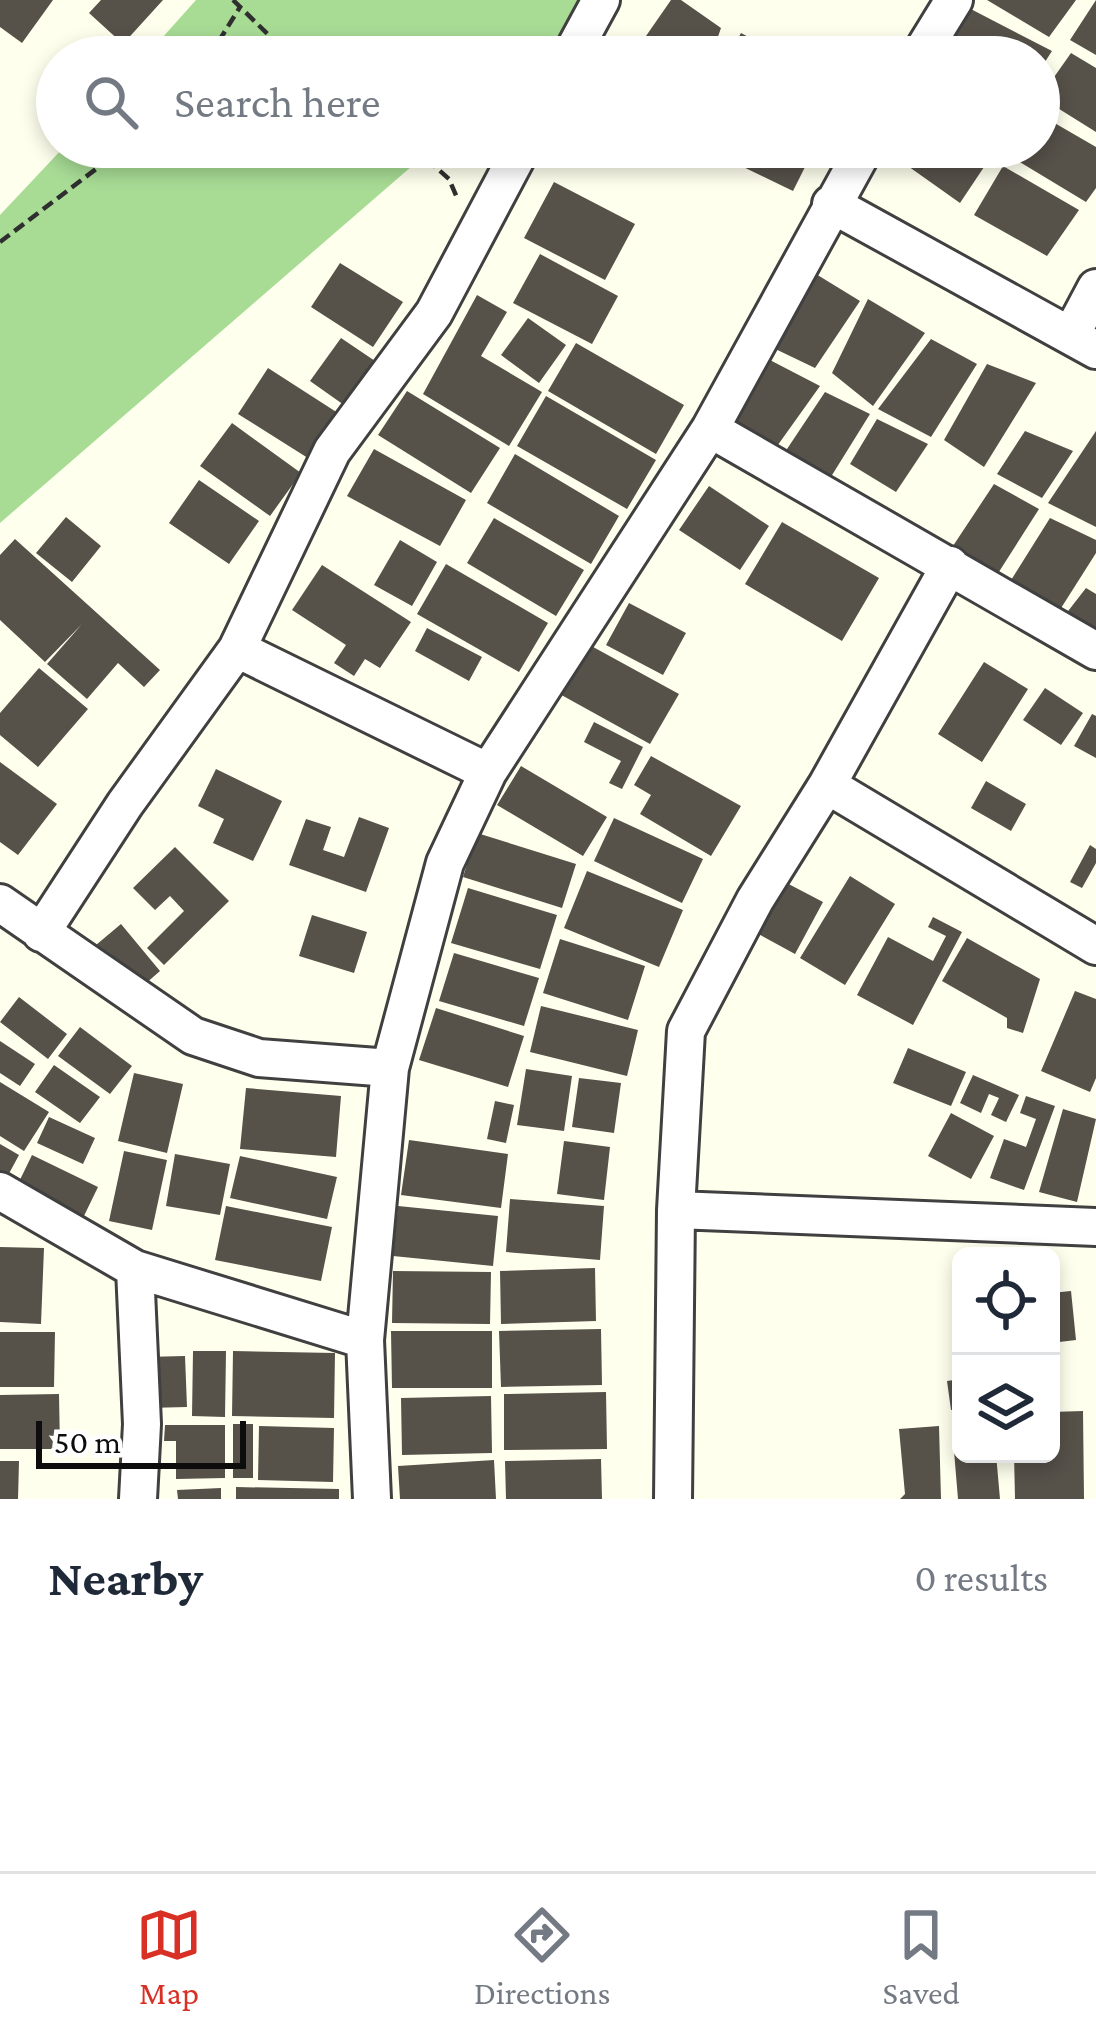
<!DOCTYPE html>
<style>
body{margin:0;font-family:"Crimson Pro",serif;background:#f6f6f7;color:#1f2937}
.controls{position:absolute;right:36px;bottom:36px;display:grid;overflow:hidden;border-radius:18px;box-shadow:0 6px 18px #0003}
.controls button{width:108px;height:108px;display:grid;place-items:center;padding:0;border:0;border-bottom:3px solid #e0e1e3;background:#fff;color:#1f2937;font:60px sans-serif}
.scale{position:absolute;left:36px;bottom:30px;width:210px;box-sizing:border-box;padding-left:12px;border:6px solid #0d0d0d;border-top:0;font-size:33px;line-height:42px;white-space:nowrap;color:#0d0d0d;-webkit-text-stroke:9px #fff;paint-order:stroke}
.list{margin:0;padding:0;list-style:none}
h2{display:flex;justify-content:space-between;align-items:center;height:156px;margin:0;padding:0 48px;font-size:51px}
h2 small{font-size:39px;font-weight:400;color:#747a83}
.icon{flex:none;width:66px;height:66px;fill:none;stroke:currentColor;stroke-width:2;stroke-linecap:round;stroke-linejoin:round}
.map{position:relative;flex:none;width:1096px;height:1499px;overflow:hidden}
.search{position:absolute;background:#fff;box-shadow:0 6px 18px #0003;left:36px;right:36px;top:36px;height:132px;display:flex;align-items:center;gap:30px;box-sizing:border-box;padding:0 42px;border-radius:66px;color:#747a83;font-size:45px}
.sheet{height:372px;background:#fff}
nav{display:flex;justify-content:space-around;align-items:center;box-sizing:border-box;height:168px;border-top:3px solid #e0e1e3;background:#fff;font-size:33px;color:#747a83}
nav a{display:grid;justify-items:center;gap:6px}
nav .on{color:#d93025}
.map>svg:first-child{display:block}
.forest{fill:#a8dc95}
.building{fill:#565149}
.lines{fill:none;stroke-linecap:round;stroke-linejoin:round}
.minor-casing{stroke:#404040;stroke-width:42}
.path{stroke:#2f2f2f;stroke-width:4.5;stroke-dasharray:12 6;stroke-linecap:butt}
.minor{stroke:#fff;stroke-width:36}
</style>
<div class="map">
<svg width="1096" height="1499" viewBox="0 0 1096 1499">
<rect width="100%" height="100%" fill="#ffe"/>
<!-- forest -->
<path class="forest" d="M196,0H603L537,57H145Z
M64,147H434L0,523V215Z"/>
<!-- building -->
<path class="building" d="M0,0H53L22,43L0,27Z
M101,0H163L123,44L89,13Z
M671,0H681L721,28L711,57H675L646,36Z
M987,0H1076L1049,37Z
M1096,0V55L1070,40Z
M965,6L1052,51L1039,71V57H955L939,49Z
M741,33L786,57H728Z
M1071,53L1096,68V132L1040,97Z
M1039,114L1096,147V188L1086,202L1005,153L1009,147H1039Z
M702,147H809L814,149L793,191Z
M881,147H965L988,161L960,203Z
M1003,166L1079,210L1047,256L974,215Z
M554,182L635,224L605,280L524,238Z
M540,254L618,296L592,344L513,303Z
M340,263L403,302L373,347L311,307Z
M811,271L860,301L815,368L767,345Z
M477,295L507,312L481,356L542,392L509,446L423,394Z
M868,299L925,333L873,406L832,373Z
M528,318L566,345L539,383L501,355Z
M341,338L375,361L344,405L310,381Z
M931,339L977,364L931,437L878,409Z
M576,343L684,405L656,454L548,391Z
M766,358L820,386L770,456L721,427Z
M987,364L1036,383L984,467L944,440Z
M268,368L341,415L311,460L238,414Z
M407,391L500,448L471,493L378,435Z
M825,392L870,414L824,488L779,461Z
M546,396L656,460L627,509L517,446Z
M877,419L928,444L896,492L850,464Z
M232,423L301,473L270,516L200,466Z
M1025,431L1073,451L1042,498L997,474Z
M1096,431V527L1048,503Z
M374,449L466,500L440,546L347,496Z
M515,454L619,516L591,564L487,503Z
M199,480L259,521L229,564L169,523Z
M994,484L1039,509L995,578L949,552Z
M709,486L769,526L740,570L679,530Z
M66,517L101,546L72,582L36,553Z
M494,518L584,570L556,616L467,563Z
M1050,518L1096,540V553L1056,616L1008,585Z
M782,522L879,578L842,641L745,584Z
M15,539L160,670L144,687L118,663L87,699L47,664L82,624L45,662L0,620V555Z
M400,540L437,562L412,606L374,585Z
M446,564L548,623L519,672L417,614Z
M322,565L411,622L380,668L365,659L354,676L334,663L346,645L292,610Z
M1086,588L1096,594V643L1058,624Z
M629,603L686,633L663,675L606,645Z
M427,628L482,657L469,681L415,651Z
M584,642L679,694L650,744L556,692Z
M984,662L1028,689L982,762L938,734Z
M39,668L88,709L38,767L0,735V713Z
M1045,688L1083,713L1061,745L1023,720Z
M1092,714L1096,716V758L1074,746Z
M594,722L643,747L622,789L609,783L621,761L584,742Z
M651,756L741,806L711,856L640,814L651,795L634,785Z
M0,762L57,804L18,855L0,842Z
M521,766L607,817L583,856L497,805Z
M216,769L282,801L253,861L213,843L224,819L198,806Z
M986,781L1026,804L1011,831L971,808Z
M359,817L389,828L366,892L289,865L306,819L331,827L323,850L344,857Z
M614,818L703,859L682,903L594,861Z
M477,833L576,864L562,908L463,877Z
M1090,845L1096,849V863L1082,888L1070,882Z
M175,847L229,901L164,965L147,948L184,911L170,896L155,910L133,888Z
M587,871L683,910L659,967L564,928Z
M850,876L895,904L845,985L800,958Z
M779,879L823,902L795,954L751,930Z
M468,888L557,915L540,969L451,943Z
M312,915L367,932L354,973L299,956Z
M933,917L962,932L913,1025L857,995L888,937L933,961L946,936L928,927Z
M121,924L160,971L136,992L96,945Z
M967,938L1040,979L1023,1033L1007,1028V1018L942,981Z
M560,939L645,966L628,1020L543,993Z
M454,953L539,978L524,1026L439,1001Z
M1075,991L1096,999V1078L1090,1092L1041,1071Z
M19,997L67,1034L48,1059L0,1022Z
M541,1006L638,1030L627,1076L530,1052Z
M436,1008L524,1036L508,1087L419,1060Z
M80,1027L132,1066L110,1094L58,1056Z
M0,1041L35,1064L20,1086L0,1073Z
M908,1048L966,1072L951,1106L893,1083Z
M54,1065L100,1097L80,1123L35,1092Z
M526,1069L572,1076L564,1131L517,1125Z
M134,1073L183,1084L167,1153L118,1141Z
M973,1075L1019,1095L1006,1122L991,1115L999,1098L989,1094L981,1113L960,1103Z
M579,1078L621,1083L614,1133L572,1127Z
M0,1082L49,1112L24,1151L0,1136Z
M246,1088L341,1096L336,1157L240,1149Z
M1026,1096L1055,1106L1024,1190L990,1178L1004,1139L1026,1147L1036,1119L1020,1113Z
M495,1101L514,1105L506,1143L487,1139Z
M1063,1109L1096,1119L1077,1202L1039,1192Z
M951,1113L994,1136L971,1179L928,1156Z
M49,1117L95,1138L83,1164L37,1143Z
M409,1140L508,1154L501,1208L401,1195Z
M564,1141L610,1147L604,1200L557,1194Z
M0,1144L19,1155L5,1181L0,1179Z
M124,1151L167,1160L152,1230L109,1221Z
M175,1154L230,1164L220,1215L166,1206Z
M32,1155L98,1187L82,1220L16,1188Z
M240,1156L337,1177L327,1219L230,1198Z
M510,1199L604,1206L600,1260L506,1252Z
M226,1206L332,1227L321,1281L215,1260Z
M398,1206L498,1216L493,1266L393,1256Z
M0,1247L44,1248L41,1324L0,1322Z
M595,1268L596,1321L501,1324L500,1271Z
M393,1271L491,1272L490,1324L392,1323Z
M1071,1291L1076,1340L1051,1343V1293Z
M601,1329L602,1385L501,1387L499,1331Z
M391,1331H492V1388H392Z
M0,1332H55L54,1387H0Z
M193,1351H226L225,1417L192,1416Z
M233,1351L335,1353L334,1418L232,1416Z
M185,1356L187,1407L147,1408L145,1357Z
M961,1379V1409L951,1410L947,1381Z
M606,1392L607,1449L504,1450V1394Z
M59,1394L60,1449H0V1395Z
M491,1396L492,1453L402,1455L401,1398Z
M1083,1411L1084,1499H1015L1014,1454H1051V1412Z
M233,1424H253V1478H233Z
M165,1425H225V1478L176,1479V1441H164Z
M259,1426L334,1428L333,1482L258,1480Z
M939,1426L941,1499H900L905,1494L899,1429Z
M952,1427H961V1454H996L1000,1499H958Z
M601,1459L602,1499H506L505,1461Z
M494,1460L496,1499H400L398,1466Z
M0,1461H19L18,1499H0Z
M236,1487L339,1489V1499H236Z
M221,1488V1499H178L177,1490Z"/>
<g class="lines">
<!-- minor casing -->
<g class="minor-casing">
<path id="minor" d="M570,57L601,0
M919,57L954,0
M831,204L1096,350
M1071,335L1096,288
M710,429L1096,651
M237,649L488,772
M827,785L1096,946
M0,903L193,1036L259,1058L390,1068
M41,933L125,804L237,649L332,451L434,313L522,147
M0,1191L135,1269L365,1340
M676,1210L1096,1227
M135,1269L142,1424L138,1499
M372,1499L365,1340L390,1068L445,863L488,772L710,429L865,147
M673,1499L676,1210L686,1031L755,900L827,785L950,565"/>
</g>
<!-- path -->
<path class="path" d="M233,0L291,57
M209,57L240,7
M413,147L449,179L458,200
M0,242L125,147"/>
<!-- minor -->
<use href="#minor" class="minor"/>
</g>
</svg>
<div class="controls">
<button><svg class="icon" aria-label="locate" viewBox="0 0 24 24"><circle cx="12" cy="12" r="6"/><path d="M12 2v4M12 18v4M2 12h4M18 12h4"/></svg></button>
<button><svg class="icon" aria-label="layers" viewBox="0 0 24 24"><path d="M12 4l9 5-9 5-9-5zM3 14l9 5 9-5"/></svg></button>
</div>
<div class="scale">50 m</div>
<div class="search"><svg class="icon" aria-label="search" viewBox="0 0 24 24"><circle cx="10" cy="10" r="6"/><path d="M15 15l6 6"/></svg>Search here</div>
</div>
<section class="sheet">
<h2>Nearby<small>0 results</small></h2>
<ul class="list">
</ul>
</section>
<nav>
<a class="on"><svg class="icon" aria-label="map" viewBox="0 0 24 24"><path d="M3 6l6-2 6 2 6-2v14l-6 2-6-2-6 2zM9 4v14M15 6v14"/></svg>Map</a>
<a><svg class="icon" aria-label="directions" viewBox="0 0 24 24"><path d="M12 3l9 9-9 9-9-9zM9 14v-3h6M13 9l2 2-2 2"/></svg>Directions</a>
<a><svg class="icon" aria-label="saved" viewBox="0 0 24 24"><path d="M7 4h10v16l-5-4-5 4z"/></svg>Saved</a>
</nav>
